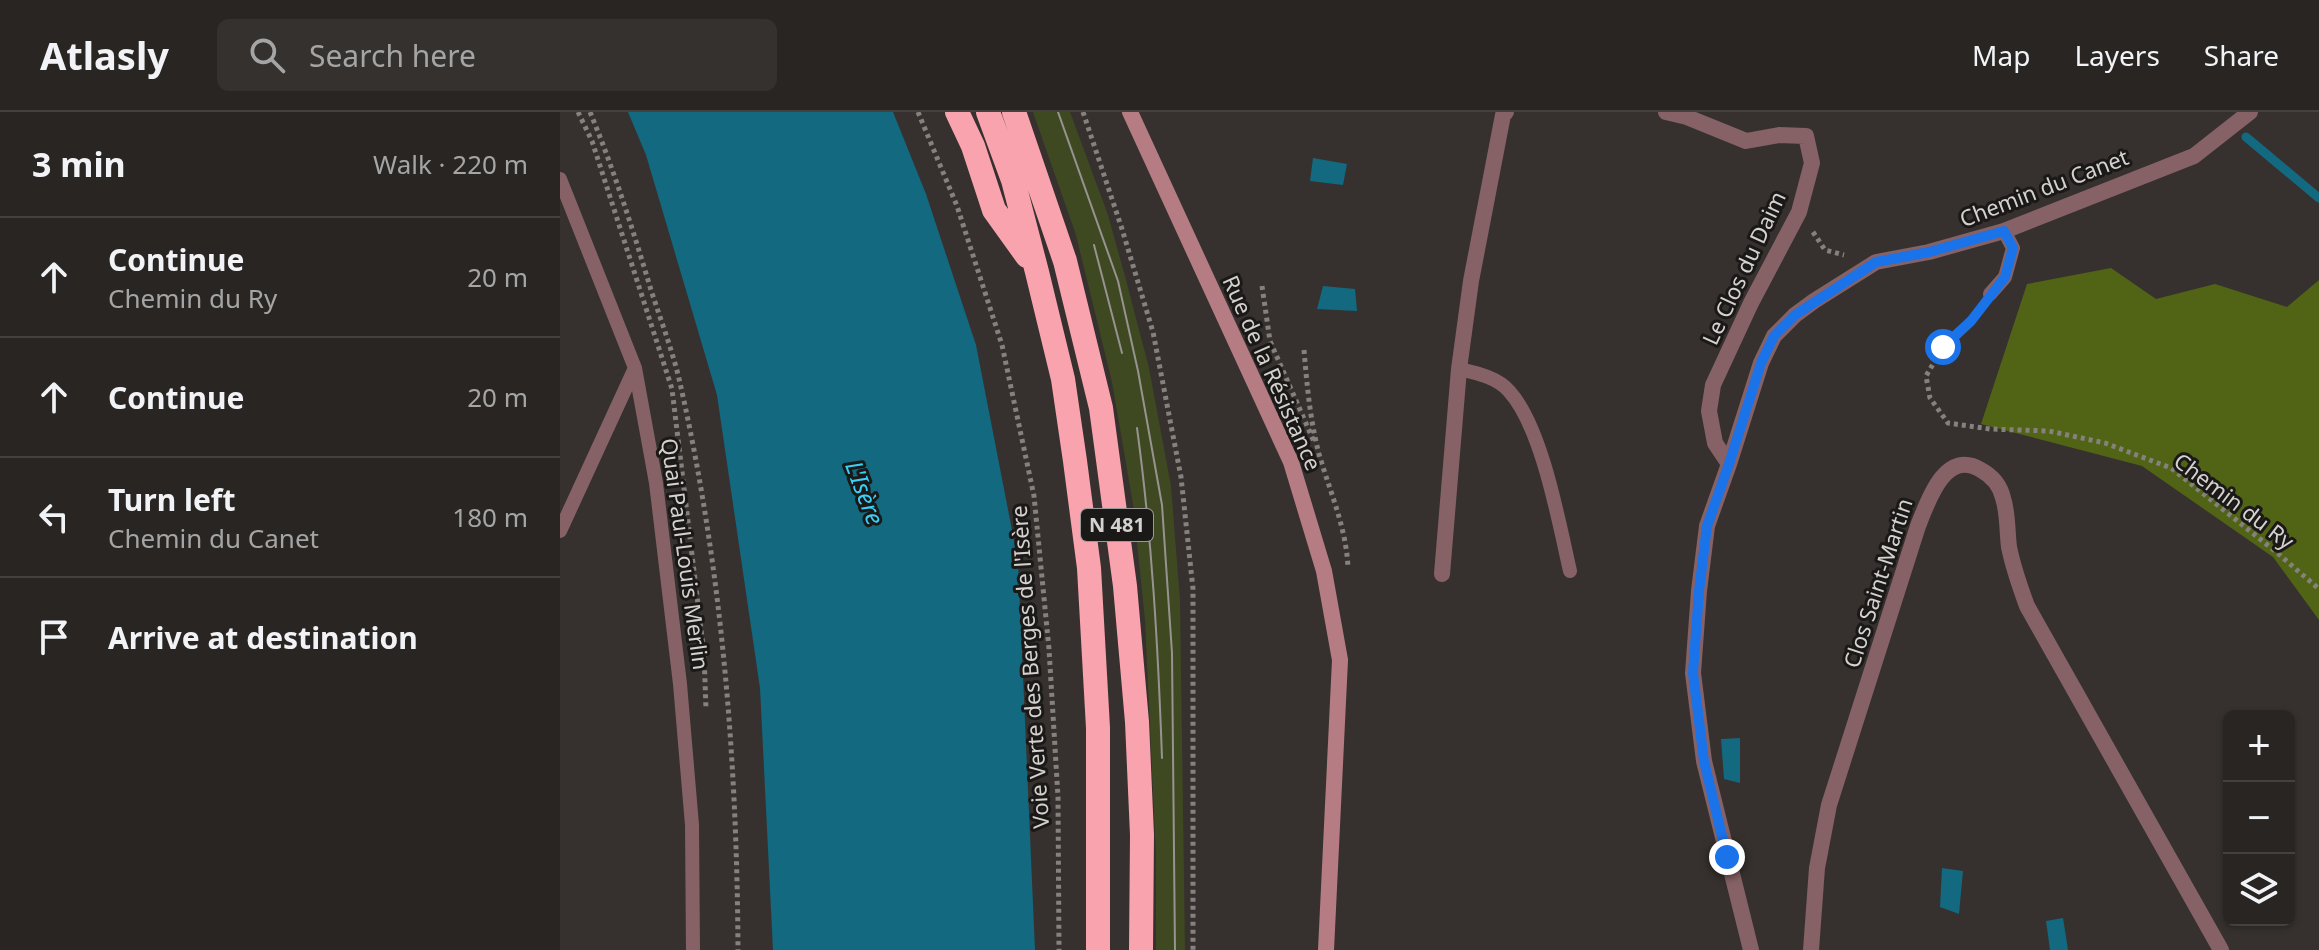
<!DOCTYPE html>
<meta charset="utf-8">
<style>
body{margin:0;font-family:"Noto Sans",sans-serif;background:#34312f;color:#f1f3f6}
.controls{position:absolute;right:24px;bottom:24px;display:grid;overflow:hidden;border-radius:12px;box-shadow:0 2px 6px #0004}
.controls button{width:72px;height:72px;display:grid;place-items:center;padding:0;border:0;border-bottom:2px solid #444240;background:#282522;color:#f1f3f6;font:40px sans-serif}
.stop{position:absolute;width:24px;height:24px;margin:-18px;border:6px solid #1a73e8;border-radius:50%;background:#fff}
.stop.end{background:#1a73e8;border-color:#fff;box-shadow:0 2px 8px #0008}
.list{margin:0;padding:0;list-style:none}
h2{display:flex;justify-content:space-between;align-items:center;height:104px;margin:0;padding:0 32px;font-size:34px}
h2 small{font-size:26px;font-weight:400;color:#a5a5a5}
.list li{display:grid;grid-template-columns:52px 1fr auto;gap:24px;align-items:center;box-sizing:border-box;height:120px;padding:0 32px;border-top:2px solid #444240}
.list b{display:block;font-size:30px;white-space:nowrap}
.list p{margin:0;font-size:26px;white-space:nowrap;color:#a5a5a5}
.list em{font-size:26px;font-style:normal;color:#a5a5a5}
.icon{flex:none;width:44px;height:44px;fill:none;stroke:currentColor;stroke-width:2;stroke-linecap:round;stroke-linejoin:round}
.map{position:relative;flex:none;width:1759px;height:838px;overflow:hidden}
header{display:flex;align-items:center;gap:48px;box-sizing:border-box;height:112px;padding:0 40px;background:#282522;border-bottom:2px solid #444240}
header strong{font-size:38px}
nav{display:flex;gap:44px;margin-inline-start:auto;font-size:28px}
.search{width:560px;height:72px;background:#34312f;display:flex;align-items:center;gap:20px;box-sizing:border-box;padding:0 28px;border-radius:12px;color:#a5a5a5;font-size:30px}
main{display:flex}
aside{flex:1;background:#282522}
.map>svg:first-child{display:block}
.green{fill:#3e4921}
.forest{fill:#516416}
.water{fill:#13697f}
.lines{fill:none;stroke-linecap:round;stroke-linejoin:round}
.stream{stroke:#13697f;stroke-width:9}
.path{stroke:#85817e;stroke-width:5;stroke-dasharray:4 4;stroke-linecap:butt}
.lane{stroke:#866266;stroke-width:14}
.street{stroke:#866266;stroke-width:16}
.secondary{stroke:#b57d83;stroke-width:16}
.highway{stroke:#f9a3ae;stroke-width:24}
.tram{stroke:#979391;stroke-width:2}
.route{stroke:#1a73e8;stroke-width:10}
.labels{text-anchor:middle;stroke-width:6;stroke-linejoin:round;paint-order:stroke}
.shield{fill:#1b1918;stroke:#9c9a98;stroke-width:2}
.shield-label{font-size:20px;font-weight:bold;fill:#d4d1cf}
.street-label{font-size:22px;fill:#d4d1cf;stroke:#1b1918}
.water-label{font-size:24px;font-style:italic;fill:#38d1f9;stroke:#1b1918}
</style>
<header>
<strong>Atlasly</strong>
<div class="search"><svg class="icon" aria-label="search" viewBox="0 0 24 24"><circle cx="10" cy="10" r="6"/><path d="M15 15l6 6"/></svg>Search here</div>
<nav><a>Map</a><a>Layers</a><a>Share</a></nav>
</header>
<main>
<aside>
<h2>3 min<small>Walk · 220 m</small></h2>
<ul class="list">
<li><svg class="icon" aria-label="ahead" viewBox="0 0 24 24"><path d="M12 20V5M6 11l6-6 6 6"/></svg><div><b>Continue</b><p>Chemin du Ry</p></div><em>20 m</em></li>
<li><svg class="icon" aria-label="ahead" viewBox="0 0 24 24"><path d="M12 20V5M6 11l6-6 6 6"/></svg><div><b>Continue</b></div><em>20 m</em></li>
<li><svg class="icon" aria-label="left" viewBox="0 0 24 24"><path d="M17 20v-9H6M10 6l-5 5 5 5"/></svg><div><b>Turn left</b><p>Chemin du Canet</p></div><em>180 m</em></li>
<li><svg class="icon" aria-label="arrive" viewBox="0 0 24 24"><path d="M6 21V4h12l-3 4 3 4H6"/></svg><div><b>Arrive at destination</b></div></li>
</ul>
</aside>
<div class="map">
<svg width="1759" height="838" viewBox="0 0 1759 838">
<rect width="100%" height="100%" fill="#36312e"/>
<!-- green -->
<path class="green" d="M473,0H510L548,103L566,168L589,256L611,374L620,488L625,838H596V744L585,508L573,392L552,270L516,123Z"/>
<!-- forest -->
<path class="forest" d="M1551,156L1596,187L1655,172L1727,195L1759,168V508L1713,445L1582,354L1421,312L1467,172Z"/>
<!-- water -->
<path class="water" d="M68,0H333L366,82L416,233L458,449L475,838H213L200,576L157,283L86,43Z
M753,46L787,52L783,73L750,69Z
M763,174L795,177L797,199L757,197Z
M1180,626V671L1164,667L1161,627Z
M1382,756L1403,759L1399,802L1380,795Z
M1503,806L1508,838H1490L1486,809Z"/>
<g class="lines">
<!-- stream -->
<path class="stream" d="M1686,25L1759,86"/>
<!-- path -->
<path class="path" d="M18,0L32,29L112,277L144,542L146,597
M30,0C54,58 73,118 91,178C101,209 113,240 120,271C162,456 177,649 178,838
M358,0L397,94L442,233L474,384L489,537L498,685L499,838
M523,0L562,117L593,220L621,365L633,477V838
M1253,120L1265,138L1284,143
M702,174L710,229L755,332
M1418,198L1411,209L1383,235L1366,264L1370,286L1388,311L1430,317L1489,319L1545,331L1611,356L1715,439L1759,477
M744,238C747,273 750,308 759,342C770,380 786,415 788,455"/>
<!-- lane -->
<path class="lane" d="M0,67L75,256L96,371L120,572L132,713L133,838
M1430,182L1445,165L1453,136L1444,119
M899,257C916,261 937,265 949,279C982,315 999,411 1010,459
M0,419L75,256"/>
<!-- street -->
<path class="street" d="M1106,0L1127,5L1186,29L1219,23L1246,24L1252,51L1239,100L1191,191L1153,273L1149,299L1155,331L1169,352
M882,462L899,257L911,169L943,3L946,0
M1191,838L1144,649L1133,561L1139,479L1147,414L1169,352L1201,251L1214,224L1235,203L1254,189L1316,150L1369,140L1444,119L1634,44L1690,0
M1251,838L1257,756L1269,693L1358,414C1368,389 1385,336 1421,358C1432,364 1440,373 1443,386C1448,401 1447,419 1449,435C1453,455 1460,475 1467,494L1661,838"/>
<!-- secondary -->
<path class="secondary" d="M570,0L731,350L764,459L780,548L766,838"/>
<!-- highway -->
<path class="highway" d="M397,0L413,34L434,98L467,144
M428,0L453,68L477,160L503,267L515,349L529,456L538,616V838
M454,0L505,149L541,296L565,474L577,610L582,723L581,838"/>
<!-- tram -->
<path class="tram" d="M498,0L558,169L578,259L602,393L612,541L615,838
M534,133L562,241
M577,316C592,426 598,535 602,646"/>
</g>
<g class="lines">
<!-- route -->
<path class="route" d="M1167,745L1144,649L1133,561L1139,479L1147,414L1169,352L1201,251L1214,224L1235,203L1316,150L1369,140L1444,119L1453,136L1445,165L1411,209L1383,235"/>
</g>
<g class="labels">
<!-- shield labels -->
<rect class="shield" x="521" y="397" width="72" height="32" rx="6"/>
<g class="shield-label">
<text x="557" y="420">N 481</text>
</g>
<!-- street labels -->
<g class="street-label">
<text transform="translate(1484 76) rotate(-21)" y="8">Chemin du Canet</text>
<text transform="translate(1184 156) rotate(-65)" y="8">Le Clos du Daim</text>
<text transform="translate(712 261) rotate(66)" y="8">Rue de la Résistance</text>
<text transform="translate(1674 389) rotate(37)" y="8">Chemin du Ry</text>
<text transform="translate(125 442) rotate(82)" y="8">Quai Paul-Louis Merlin</text>
<text transform="translate(1318 471) rotate(-72)" y="8">Clos Saint-Martin</text>
<text transform="translate(470 555) rotate(-94)" y="8">Voie Verte des Berges de l'Isère</text>
</g>
<!-- water labels -->
<g class="water-label">
<text transform="translate(304 381) rotate(69)" y="8">L'Isère</text>
</g>
</g>
</svg>
<div class="controls">
<button>+</button>
<button>−</button>
<button><svg class="icon" aria-label="layers" viewBox="0 0 24 24"><path d="M12 4l9 5-9 5-9-5zM3 14l9 5 9-5"/></svg></button>
</div>
<div class="stop" style="left:1383px;top:235px"></div>
<div class="stop end" style="left:1167px;top:745px"></div>
</div>
</main>
